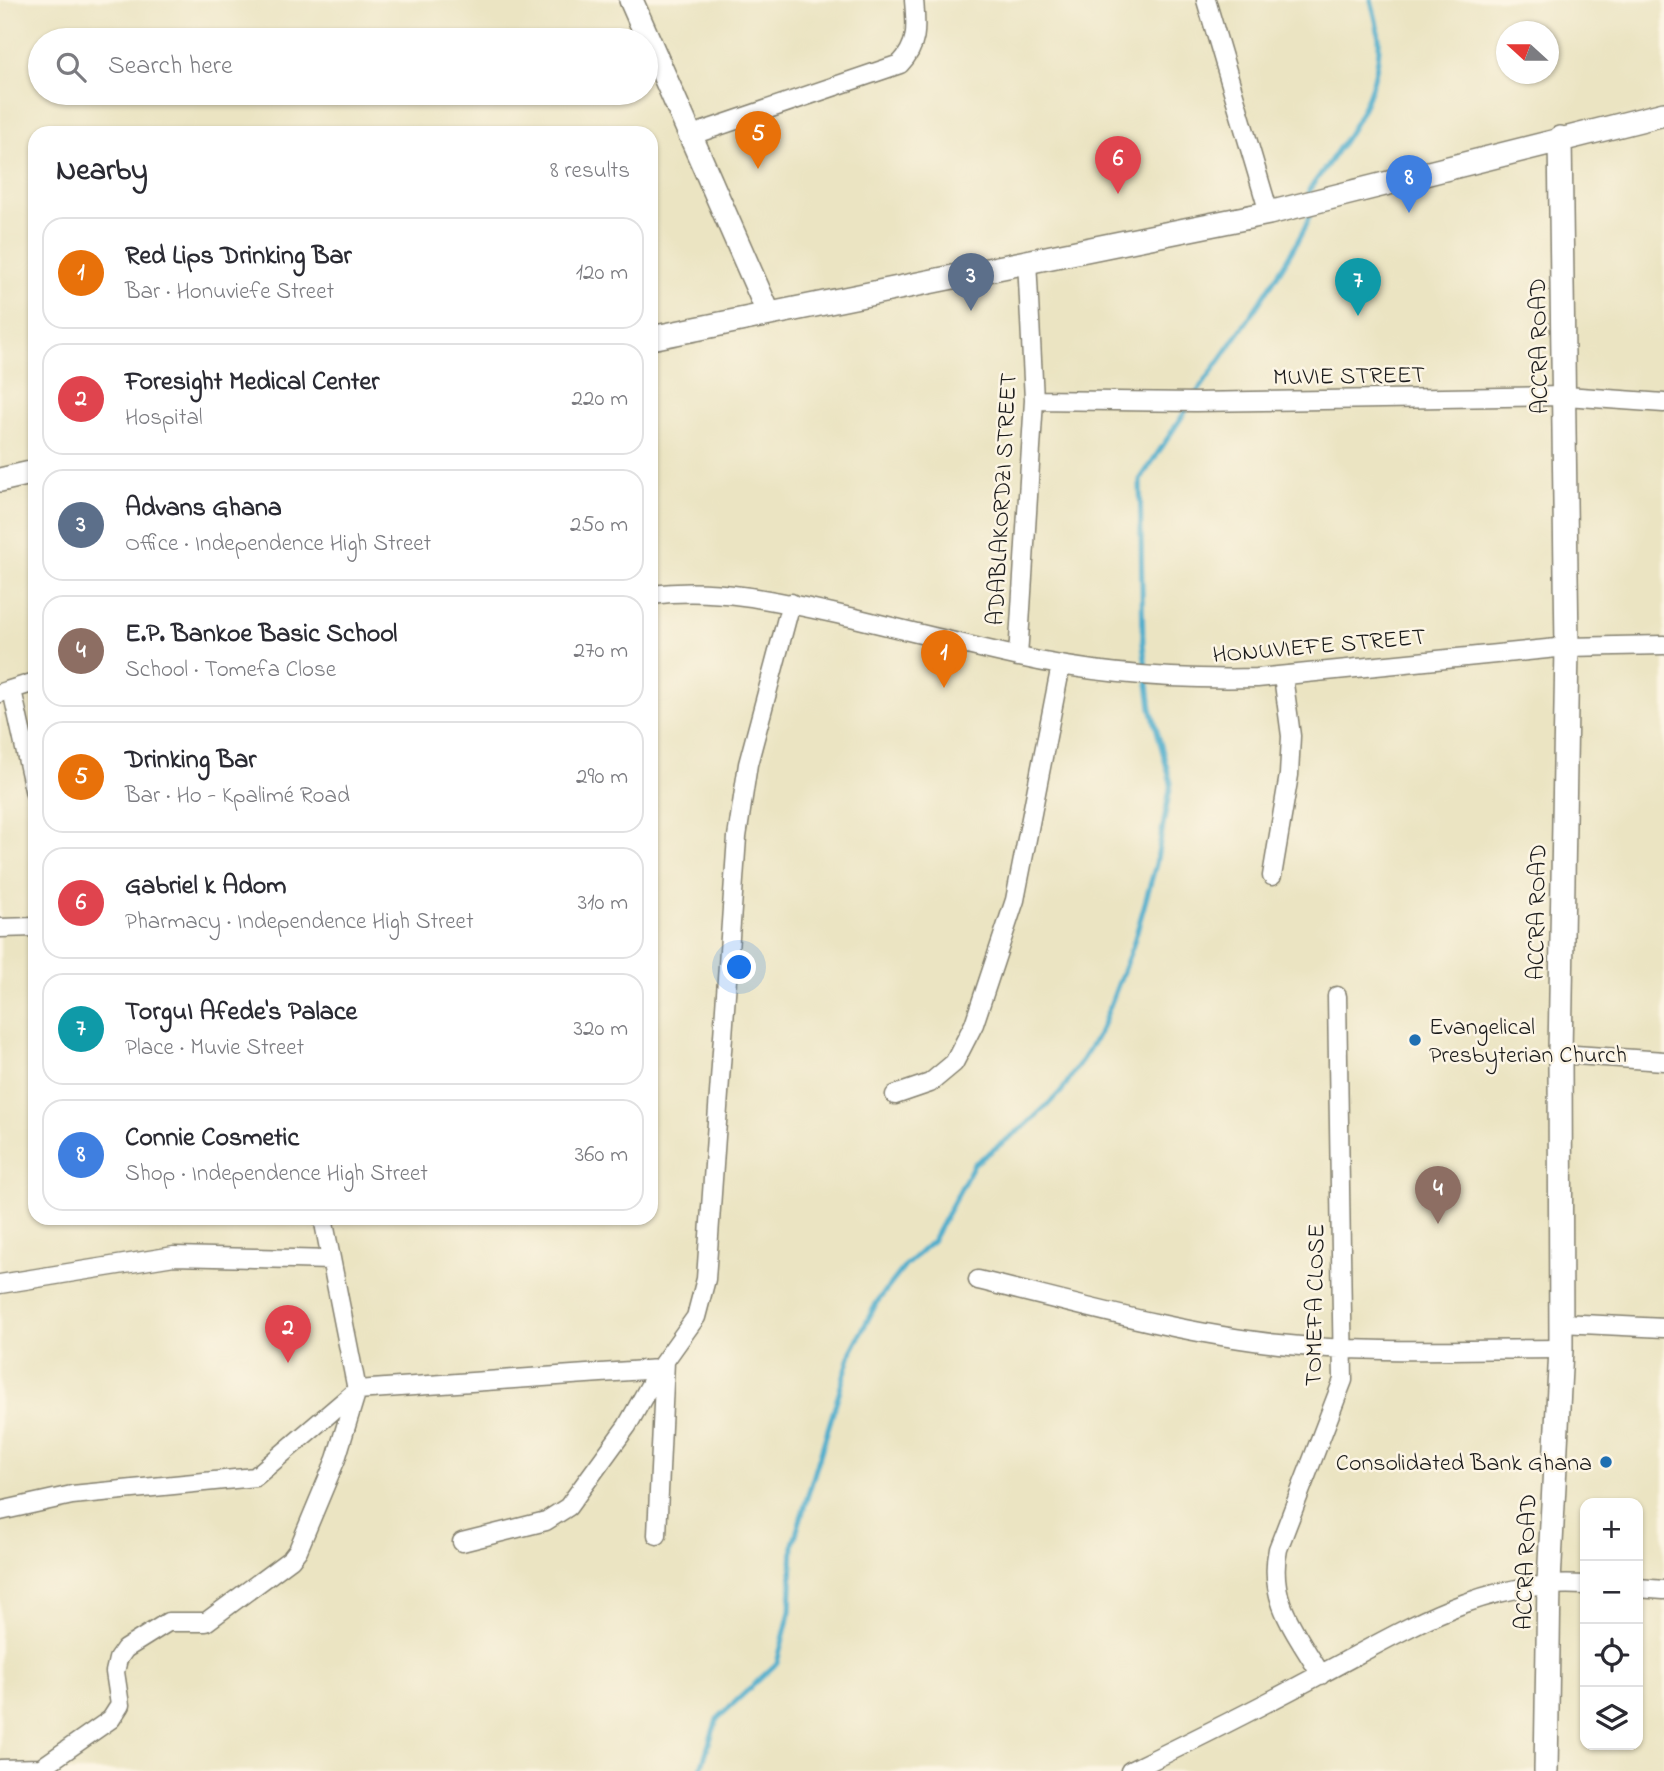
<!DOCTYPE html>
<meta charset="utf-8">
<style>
body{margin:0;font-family:"Indie Flower",sans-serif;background:#f7f7f7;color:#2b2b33}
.controls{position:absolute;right:21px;bottom:21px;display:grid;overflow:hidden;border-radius:14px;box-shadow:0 2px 5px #0004}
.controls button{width:63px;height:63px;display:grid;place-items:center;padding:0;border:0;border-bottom:2px solid #e1e1e2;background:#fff;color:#2b2b33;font:35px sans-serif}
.compass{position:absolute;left:1496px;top:21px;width:63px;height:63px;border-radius:50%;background:#fff;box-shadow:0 2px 5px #0004;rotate:291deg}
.you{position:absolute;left:740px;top:968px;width:24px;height:24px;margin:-18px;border:5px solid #fff;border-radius:50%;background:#1a73e8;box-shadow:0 0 0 10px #1a73e833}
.badge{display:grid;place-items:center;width:46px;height:46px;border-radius:50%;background:#db2777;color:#fff;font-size:23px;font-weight:700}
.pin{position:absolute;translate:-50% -58px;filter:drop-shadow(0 2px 4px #0008)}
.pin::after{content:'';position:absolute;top:37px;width:24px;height:21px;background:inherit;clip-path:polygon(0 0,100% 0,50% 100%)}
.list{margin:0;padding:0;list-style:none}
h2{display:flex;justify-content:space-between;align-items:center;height:91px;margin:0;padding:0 28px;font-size:30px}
h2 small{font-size:23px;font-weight:400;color:#7c7c81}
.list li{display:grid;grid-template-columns:46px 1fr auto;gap:21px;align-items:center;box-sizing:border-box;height:112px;margin:0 14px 14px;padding:0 14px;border:2px solid #e1e1e2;border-radius:21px}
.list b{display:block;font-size:26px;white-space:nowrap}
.list p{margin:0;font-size:23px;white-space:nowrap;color:#7c7c81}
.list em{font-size:23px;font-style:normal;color:#7c7c81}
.icon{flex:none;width:38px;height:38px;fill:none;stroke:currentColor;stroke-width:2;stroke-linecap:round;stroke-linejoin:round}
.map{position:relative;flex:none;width:1664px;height:1771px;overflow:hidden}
.search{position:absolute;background:#fff;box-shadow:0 2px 5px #0004;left:28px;top:28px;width:630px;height:77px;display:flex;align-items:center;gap:18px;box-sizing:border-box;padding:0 24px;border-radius:38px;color:#7c7c81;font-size:26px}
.panel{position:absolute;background:#fff;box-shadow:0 2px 5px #0004;left:28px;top:126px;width:630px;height:1099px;border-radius:21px}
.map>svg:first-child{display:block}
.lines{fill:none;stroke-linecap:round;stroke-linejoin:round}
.stream{stroke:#4dadcc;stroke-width:5}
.minor-casing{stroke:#84806f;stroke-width:21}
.major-casing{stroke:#84806f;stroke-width:26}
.minor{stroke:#fff;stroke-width:18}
.major{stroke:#fff;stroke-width:23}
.poi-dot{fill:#1f6fb2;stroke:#fcf5e5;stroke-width:2.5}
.labels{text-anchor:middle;stroke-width:5;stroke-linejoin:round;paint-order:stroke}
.street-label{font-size:24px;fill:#1c1c1c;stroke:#fcf5e5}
.poi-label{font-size:24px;fill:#1c1c1c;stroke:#fcf5e5;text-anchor:start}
</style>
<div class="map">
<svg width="1664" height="1771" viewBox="0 0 1664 1771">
<rect width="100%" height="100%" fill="#fcf5e5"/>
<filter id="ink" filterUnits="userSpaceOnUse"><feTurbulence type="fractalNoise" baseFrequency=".0143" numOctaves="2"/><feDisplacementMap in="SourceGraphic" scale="14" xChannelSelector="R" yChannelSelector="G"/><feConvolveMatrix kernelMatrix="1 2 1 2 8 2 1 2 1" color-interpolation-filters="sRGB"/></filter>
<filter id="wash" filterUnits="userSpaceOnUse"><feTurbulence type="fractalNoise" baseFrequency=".00686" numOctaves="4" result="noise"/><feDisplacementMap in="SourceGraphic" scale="28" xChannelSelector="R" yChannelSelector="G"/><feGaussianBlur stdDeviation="1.57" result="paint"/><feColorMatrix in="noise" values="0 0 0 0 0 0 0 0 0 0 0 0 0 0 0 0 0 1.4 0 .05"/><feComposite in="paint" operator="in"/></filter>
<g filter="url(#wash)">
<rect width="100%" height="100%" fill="#ebe4c2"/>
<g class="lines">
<!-- stream -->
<path class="stream" d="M1310,198L1309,190C1342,145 1381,97 1379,38C1378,26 1374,12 1371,0
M1194,397C1214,368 1313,232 1311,207
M700,1771L717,1719L777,1663L790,1611L793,1544L852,1350L877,1302L905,1266L933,1240L974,1164L1025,1126L1061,1092L1100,1032L1133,945L1156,864L1171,783L1151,708L1143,644L1140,480L1189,406"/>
</g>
</g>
<g filter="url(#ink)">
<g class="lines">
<!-- minor casing -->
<g class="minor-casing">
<path id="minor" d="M1206,0L1269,213
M692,135L900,64C919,44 916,26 914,0
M1034,400L1195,402L1566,396L1664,403
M651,595C721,586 787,603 855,618C908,631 962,644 1015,656C1094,674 1177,680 1257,678L1567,647L1664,645
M1018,657L1034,400L1027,260
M12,690L35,794
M0,693L35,682
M1272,876L1289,775L1291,736L1283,676
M0,928L35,927
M1560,1054L1664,1061
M895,1095L930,1083L954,1063L974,1024L1015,900L1061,665
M978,1280C1077,1304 1178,1333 1279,1344C1372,1354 1467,1349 1561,1349
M0,1284L174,1256L330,1260
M1561,1323L1664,1328
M0,1511L72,1495L255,1477L357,1390L659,1369
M657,1535L665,1361
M462,1542L546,1521L568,1507L627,1426L659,1369L696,1317L706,1279L737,837L748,764L791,603
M1638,1588L1664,1590
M1321,1675C1296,1632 1267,1600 1278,1549L1343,1380L1337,996
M0,1769L41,1768L111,1719L120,1705L115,1672L118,1659L125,1649L168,1622H206L291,1559L298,1550L336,1459L357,1390L323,1218
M1130,1771C1194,1740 1258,1708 1321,1674C1407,1629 1484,1578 1585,1585"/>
</g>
<!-- major casing -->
<g class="major-casing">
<path id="major" d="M631,0L768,312
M651,338L1269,213L1664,114
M0,480L35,472
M1546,1771L1549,1582L1561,1349L1560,1054L1567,647L1560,138"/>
</g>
<!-- minor -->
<use href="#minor" class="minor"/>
<!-- major -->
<use href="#major" class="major"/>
</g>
</g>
<!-- markers -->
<g class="poi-dot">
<circle cx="1415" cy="1040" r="7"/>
<circle cx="1606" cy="1462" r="7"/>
</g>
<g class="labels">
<!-- street labels -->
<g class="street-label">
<text transform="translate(1538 346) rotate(-91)" y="8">ACCRA ROAD</text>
<text transform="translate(1349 375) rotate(-1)" y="8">MUVIE STREET</text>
<text transform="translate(1001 499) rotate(-87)" y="8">ADABLAKORDZI STREET</text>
<text transform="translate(1319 645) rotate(-5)" y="8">HONUVIEFE STREET</text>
<text transform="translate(1536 912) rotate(-89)" y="8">ACCRA ROAD</text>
<text transform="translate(1314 1305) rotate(-89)" y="8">TOMEFA CLOSE</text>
<text transform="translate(1525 1562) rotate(-88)" y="8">ACCRA ROAD</text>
</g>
<!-- poi labels -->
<g class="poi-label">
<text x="1429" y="1034">Evangelical<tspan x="1429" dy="28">Presbyterian Church</tspan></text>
<text x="1592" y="1470" text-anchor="end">Consolidated Bank Ghana</text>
</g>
</g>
</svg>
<div class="controls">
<button>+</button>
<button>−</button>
<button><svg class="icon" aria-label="locate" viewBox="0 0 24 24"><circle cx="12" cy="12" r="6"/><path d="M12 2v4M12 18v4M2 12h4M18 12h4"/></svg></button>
<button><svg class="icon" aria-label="layers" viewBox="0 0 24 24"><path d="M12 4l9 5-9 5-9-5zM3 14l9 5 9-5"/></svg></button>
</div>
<svg class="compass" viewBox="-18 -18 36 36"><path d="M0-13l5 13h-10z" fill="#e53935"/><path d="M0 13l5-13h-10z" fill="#7c7c81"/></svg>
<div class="you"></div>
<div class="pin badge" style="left:944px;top:688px;background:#e8710a">1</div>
<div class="pin badge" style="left:288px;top:1363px;background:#e0444e">2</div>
<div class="pin badge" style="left:971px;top:311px;background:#5c6f8a">3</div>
<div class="pin badge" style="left:1438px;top:1224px;background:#8d6e63">4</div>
<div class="pin badge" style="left:758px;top:169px;background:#e8710a">5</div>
<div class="pin badge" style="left:1118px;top:194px;background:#e0444e">6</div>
<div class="pin badge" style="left:1358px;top:316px;background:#0f9aa8">7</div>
<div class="pin badge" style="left:1409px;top:213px;background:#3f7fe0">8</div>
<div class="search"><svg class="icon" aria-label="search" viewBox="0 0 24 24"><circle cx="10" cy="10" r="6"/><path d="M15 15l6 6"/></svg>Search here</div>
<section class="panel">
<h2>Nearby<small>8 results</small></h2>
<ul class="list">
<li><span class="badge" style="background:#e8710a">1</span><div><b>Red Lips Drinking Bar</b><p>Bar · Honuviefe Street</p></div><em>120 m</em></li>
<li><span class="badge" style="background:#e0444e">2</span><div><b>Foresight Medical Center</b><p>Hospital</p></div><em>220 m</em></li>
<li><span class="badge" style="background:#5c6f8a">3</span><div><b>Advans Ghana</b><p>Office · Independence High Street</p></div><em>250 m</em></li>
<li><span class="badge" style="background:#8d6e63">4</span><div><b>E.P. Bankoe Basic School</b><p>School · Tomefa Close</p></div><em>270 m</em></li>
<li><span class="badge" style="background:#e8710a">5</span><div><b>Drinking Bar</b><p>Bar · Ho - Kpalimé Road</p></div><em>290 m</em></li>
<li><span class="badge" style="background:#e0444e">6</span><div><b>Gabriel k Adom</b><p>Pharmacy · Independence High Street</p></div><em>310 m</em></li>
<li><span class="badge" style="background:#0f9aa8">7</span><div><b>TorguI Afede's Palace</b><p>Place · Muvie Street</p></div><em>320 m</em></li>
<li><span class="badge" style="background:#3f7fe0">8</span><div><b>Connie Cosmetic</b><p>Shop · Independence High Street</p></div><em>360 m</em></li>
</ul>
</section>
</div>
